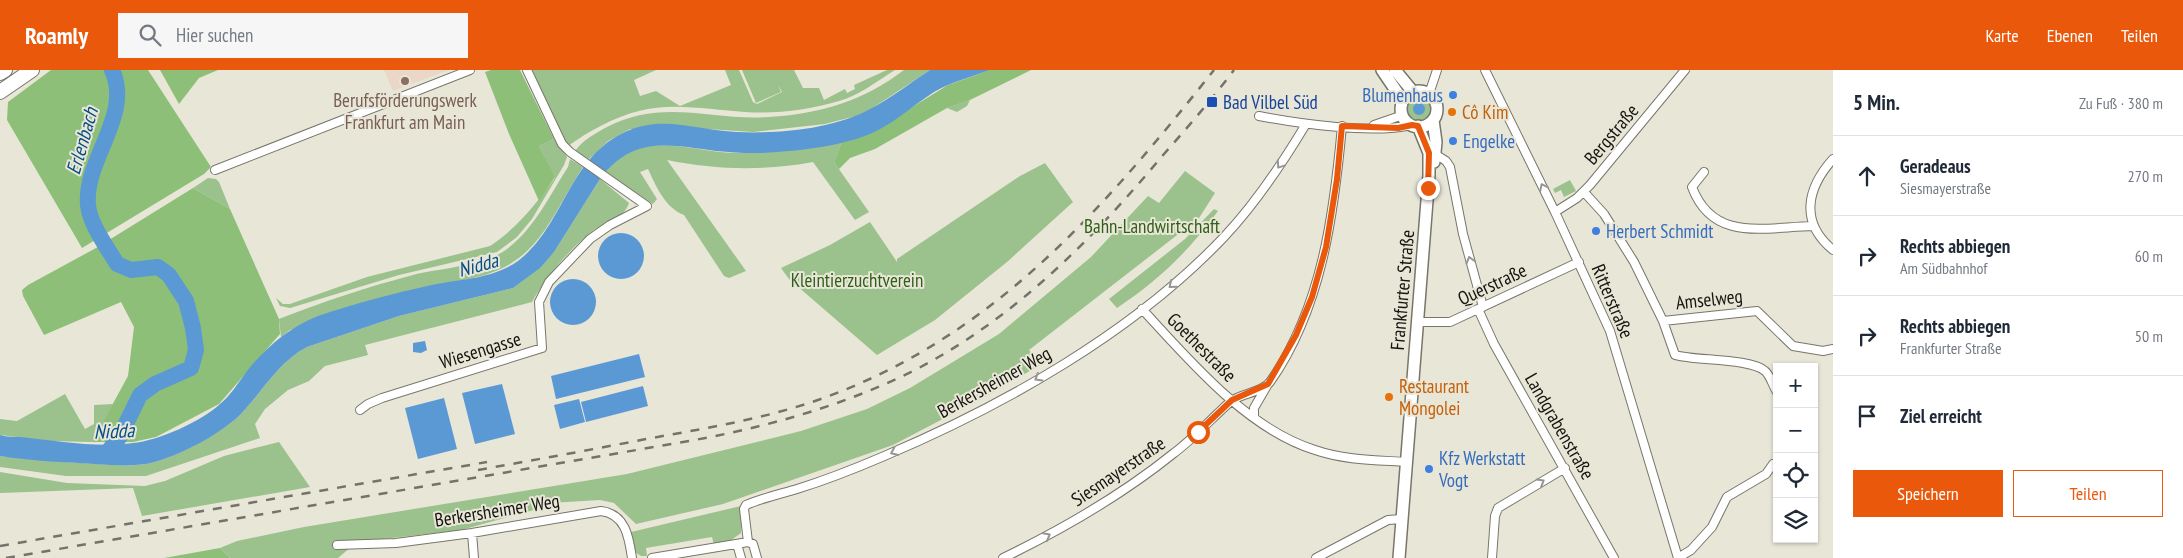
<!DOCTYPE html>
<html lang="de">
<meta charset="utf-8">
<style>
body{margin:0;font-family:"PT Sans Narrow",sans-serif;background:#f6f6f7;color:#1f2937}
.controls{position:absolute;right:15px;bottom:15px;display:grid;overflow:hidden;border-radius:0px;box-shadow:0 1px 4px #0004}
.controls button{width:45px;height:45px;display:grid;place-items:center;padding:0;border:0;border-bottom:1px solid #e0e1e3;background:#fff;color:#1f2937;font:25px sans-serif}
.stop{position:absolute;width:15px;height:15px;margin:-11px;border:4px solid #ea580c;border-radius:50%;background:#fff}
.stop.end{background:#ea580c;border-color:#fff;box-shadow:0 1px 5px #0008}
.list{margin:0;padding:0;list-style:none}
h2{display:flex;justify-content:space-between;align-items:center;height:65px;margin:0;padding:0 20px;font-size:21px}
h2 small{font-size:16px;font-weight:400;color:#747a83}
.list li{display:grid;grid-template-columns:32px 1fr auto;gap:15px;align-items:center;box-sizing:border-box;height:80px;padding:0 20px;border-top:1px solid #e0e1e3}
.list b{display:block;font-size:19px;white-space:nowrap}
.list p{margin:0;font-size:16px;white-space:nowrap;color:#747a83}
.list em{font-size:16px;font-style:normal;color:#747a83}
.actions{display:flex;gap:10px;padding:15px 20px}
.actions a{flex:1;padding:11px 0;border:1px solid #ea580c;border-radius:0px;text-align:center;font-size:18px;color:#ea580c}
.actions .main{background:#ea580c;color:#fff}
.icon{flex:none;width:28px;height:28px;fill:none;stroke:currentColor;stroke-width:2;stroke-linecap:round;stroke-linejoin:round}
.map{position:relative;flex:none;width:1833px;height:488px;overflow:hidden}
header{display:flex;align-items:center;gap:30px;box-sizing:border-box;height:70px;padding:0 25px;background:#ea580c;color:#fff}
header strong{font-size:24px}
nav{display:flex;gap:28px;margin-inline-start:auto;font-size:18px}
.search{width:350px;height:45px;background:#f6f6f7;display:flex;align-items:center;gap:12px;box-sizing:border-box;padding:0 18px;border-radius:0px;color:#747a83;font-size:19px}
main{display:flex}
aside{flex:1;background:#fff}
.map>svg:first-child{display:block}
.education{fill:#ebd7c8}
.green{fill:#9bc18c}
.forest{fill:#8dbf79}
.water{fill:#5b99d5}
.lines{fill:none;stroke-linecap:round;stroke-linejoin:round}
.river{stroke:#5b99d5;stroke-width:16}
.minor-casing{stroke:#787669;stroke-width:10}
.secondary-casing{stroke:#787669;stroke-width:14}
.trunk-casing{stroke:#787669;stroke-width:16}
.minor{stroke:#fff;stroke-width:8}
.secondary{stroke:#fff;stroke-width:11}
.trunk{stroke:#fff;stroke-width:14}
.rail{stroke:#747369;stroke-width:2.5;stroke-dasharray:9 9;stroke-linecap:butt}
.oneway{stroke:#969593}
.route{stroke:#ea580c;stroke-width:6}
.education-dot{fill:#8d6e63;stroke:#e8e6d7;stroke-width:2}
.shop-dot{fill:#3f7fe0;stroke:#e8e6d7;stroke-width:2}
.transit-dot{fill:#1a4fb4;stroke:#e8e6d7;stroke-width:2}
.food-dot{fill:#e8710a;stroke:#e8e6d7;stroke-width:2}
.labels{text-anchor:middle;stroke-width:4;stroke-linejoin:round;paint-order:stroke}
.shop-label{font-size:19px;fill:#366cbe;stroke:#e8e6d7;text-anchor:start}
.education-label{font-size:19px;fill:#785e54;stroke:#e8e6d7}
.transit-label{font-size:19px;fill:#164399;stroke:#e8e6d7;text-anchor:start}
.food-label{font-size:19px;fill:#c56008;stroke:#e8e6d7;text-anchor:start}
.street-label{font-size:19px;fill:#15140f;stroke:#e8e6d7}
.park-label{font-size:19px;fill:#305e18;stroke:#e8e6d7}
.water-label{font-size:20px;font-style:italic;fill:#064f86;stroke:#e8e6d7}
</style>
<header>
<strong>Roamly</strong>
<div class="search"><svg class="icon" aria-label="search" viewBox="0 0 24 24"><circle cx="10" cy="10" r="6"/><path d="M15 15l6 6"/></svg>Hier suchen</div>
<nav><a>Karte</a><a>Ebenen</a><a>Teilen</a></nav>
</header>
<main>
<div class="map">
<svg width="1833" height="488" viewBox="0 0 1833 488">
<rect width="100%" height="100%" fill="#e8e6d7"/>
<!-- education -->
<path class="education" d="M384,0H449L393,21Z"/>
<!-- green -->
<path class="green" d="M531,0H656L634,10L640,26L656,21L680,36L731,15L725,0H739L753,32L757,34L782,22L778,15L781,22L756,33L742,0H794L803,18H819L824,30L845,19L847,23L855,19L854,15L887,0H895C877,11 860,25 839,31C810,40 775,44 745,42C710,40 673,32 639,41C614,47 589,61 568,76Z
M904,0H930L871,39L856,46L825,54L753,62L707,59H630L608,71L588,90L575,81C583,70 593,65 605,58C663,27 710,51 769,47C819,44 864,31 904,0Z
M1407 39a12 12 0 1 1 24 0a12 12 0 1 1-24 0Z
M970,30L967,36L957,42L947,38Z
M554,69L567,87L564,95L532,149L517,167L497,182L399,205L290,238L280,236L276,228L283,234H290L367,207L490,176C516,159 537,133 555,108L539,76Z
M842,71L834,92L869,142L855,150L813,92C765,101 716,100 667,90L746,201L729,208L724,206L684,145C665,138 656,116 648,99L640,102L657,129L653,134L605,102C641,56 692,83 739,83C773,83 808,78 842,71Z
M570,89L583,97C548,151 538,196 468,209L290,260L281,267L279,249C322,232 367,217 413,205C440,198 485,196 507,179C534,159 550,125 568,97Z
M1045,93L1073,132L1007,192L935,250L877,285L789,209L781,198L830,175L870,152L897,192V189L1020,106Z
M1185,101L1215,123L1199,148L1029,280L1040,295L983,328L893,375L723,434L636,454L614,433L600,430L550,433L534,440L461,460L357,472L338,488H230L220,478L237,471L304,457L627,404L801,361L867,339L910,318L999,264L1091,187L1148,126L1159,133Z
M208,108L216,109L219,112L230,139L193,118Z
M600,109L629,133C623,151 603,152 590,163C568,181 546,207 532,232L365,275L368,285L325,296L309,311L288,320L265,339L255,354L260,368L146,406H66L0,397V386C33,390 65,392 98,394C115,395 135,397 151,393C178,386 222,363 241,344C263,321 278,292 307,277L399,246L513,218L539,198L554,182Z
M1570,110L1576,121L1564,127L1561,120L1555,123L1553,119Z
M1214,139L1218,141C1188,182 1159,210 1117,238L1109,229L1185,169Z
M65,324L85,359L94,354V335L113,334L92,372L49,371L0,365V349L17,351Z
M279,372L310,417L142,446L133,418L0,423V402L67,413L145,416L165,411L224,386Z
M741,436V463L730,471L714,475L712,467L646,478L647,486H641L635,482L631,462Z"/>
<!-- forest -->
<path class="forest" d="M51,0H148L211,97L204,104L82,178L7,50L8,32Z
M160,0H218L199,8L179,34Z
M491,0H520L554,69L539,76L555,107L539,131L509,64L485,2Z
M990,0H1031L970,30L947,38L875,79L850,88L839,99L834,92L842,71L870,63L948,15Z
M193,118L230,139L279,249L280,264L219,334L156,367L133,372H92L128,306L134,257L121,232L44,265L23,226L22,220L28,215L96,178Z
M220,478L230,488H164Z"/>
<!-- water -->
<path class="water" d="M930,0H990C971,7 951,12 934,22C915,34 899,49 880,59C854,74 807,80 777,82C757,84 736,83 716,81C669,75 633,65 600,109L554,182L540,198L513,218L399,246L307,277C278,292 263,321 241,344C221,364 179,386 151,393C133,397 113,395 95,394C63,392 31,391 0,386V365C7,367 14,367 21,367C58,371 97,378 133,373C158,371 202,351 220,334C231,325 238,313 247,301C266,277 290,257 318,246C354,234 394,223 432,215C461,209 493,209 518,191C563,157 568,91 621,64C662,43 696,61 737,62C780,64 834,59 872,38C893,27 911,12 930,0Z
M1413 39a6 6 0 1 1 12 0a6 6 0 1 1-12 0Z
M598 186a23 23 0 1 1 46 0a23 23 0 1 1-46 0Z
M550 232a23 23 0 1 1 46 0a23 23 0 1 1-46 0Z
M425,271L427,280L421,283L413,282V273Z
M639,284L645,307L556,329L551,306Z
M502,314L515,364L475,374L462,323Z
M643,316L648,336L586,352L581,332Z
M444,328L457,379L418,389L405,338Z
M579,329L585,352L560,359L554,335Z"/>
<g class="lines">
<!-- river -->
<path class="river" d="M104,386L119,368L140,325L155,314L191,298L196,280L193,258L186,231L169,205L158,197L131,200L117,194C107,177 90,155 88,135C84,89 133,45 112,0"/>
<!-- minor casing -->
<g class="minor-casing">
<path id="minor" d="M1485,0L1555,142L1610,261L1678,488
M1429,24L1437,0
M1259,46C1301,54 1372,64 1412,55
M1374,55L1403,45
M1435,84L1446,91L1450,97L1463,164L1483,237
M1833,89C1807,118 1799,152 1833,180
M215,100L470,0
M1704,102L1692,117C1713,173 1765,157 1813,156
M1584,122L1604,144L1634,192L1663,251L1675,285C1695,291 1750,288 1765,301C1770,305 1773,316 1777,322
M1555,142L1577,128L1590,115L1685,0
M1142,239C1189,290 1247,359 1315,380C1344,390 1375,390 1406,392
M1478,239L1494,274L1614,488
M1663,251L1757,241L1793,276L1823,281L1833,279
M1417,252H1450L1579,192
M360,340L368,334L382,328L542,278L539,232L549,212L590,169L610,155L647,136L570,82L562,74L527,0
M1254,347V338L1268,314
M472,463L474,488
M748,472L753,474L757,488
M737,474L741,488
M337,475L396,473L472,463L601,441C626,444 629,468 632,488
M652,488L748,472L744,439L746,435C762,428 780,424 797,419C826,410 854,399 882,387C1003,336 1133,263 1224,167C1256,133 1282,94 1306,54
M1003,488C1063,459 1122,425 1174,383C1194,368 1211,349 1230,332C1240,323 1262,323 1270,312C1322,238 1334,144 1342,56
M1316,488L1388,450L1402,449
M1492,488L1495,446L1498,438L1565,398
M1678,488L1691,480L1712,457L1727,427L1766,404L1773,394"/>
</g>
<!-- secondary casing -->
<g class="secondary-casing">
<path id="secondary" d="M1382,0L1403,31
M1395,0L1413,22
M1401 39a18 18 0 1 1 36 0a18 18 0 1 1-36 0Z
M1433,50L1436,72L1434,92
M1399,488L1429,105V83L1418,56"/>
</g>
<!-- trunk casing -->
<g class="trunk-casing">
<path id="trunk" d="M0,3L5,0
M0,22L32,0"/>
</g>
<!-- minor -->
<use href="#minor" class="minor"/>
<!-- secondary -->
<use href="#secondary" class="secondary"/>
<!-- trunk -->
<use href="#trunk" class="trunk"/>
<!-- rail -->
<path class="rail" d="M478,400C534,390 590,380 646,369C702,359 758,350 812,332C989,272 1101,142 1214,0
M0,476L487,392
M6,488L689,371C767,357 843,336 915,300C1015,248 1092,170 1164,84C1188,57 1212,29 1234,0"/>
</g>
<!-- one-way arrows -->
<defs><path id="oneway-chevron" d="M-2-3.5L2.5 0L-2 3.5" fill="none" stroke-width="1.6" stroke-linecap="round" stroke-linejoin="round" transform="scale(1.25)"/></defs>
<g class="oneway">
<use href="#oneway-chevron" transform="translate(1280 95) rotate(124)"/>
<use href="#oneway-chevron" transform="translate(1543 117) rotate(-116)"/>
<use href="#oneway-chevron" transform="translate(1470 190) rotate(-106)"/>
<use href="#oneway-chevron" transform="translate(1172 215) rotate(141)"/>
<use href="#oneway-chevron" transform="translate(1038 308) rotate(149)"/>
<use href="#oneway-chevron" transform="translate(894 382) rotate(156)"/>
<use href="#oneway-chevron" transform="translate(1541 412) rotate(-31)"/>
<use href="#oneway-chevron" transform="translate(1047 466) rotate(-28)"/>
</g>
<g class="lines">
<!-- route -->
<path class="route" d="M1198,362L1232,330L1268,314L1296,265L1312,227L1326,177L1337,109L1342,56L1398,58L1412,55L1418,56L1429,83L1428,118"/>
</g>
<!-- markers -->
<circle class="education-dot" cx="405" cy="11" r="5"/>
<g class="shop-dot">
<circle cx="1453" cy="25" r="5"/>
<circle cx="1453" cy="71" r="5"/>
<circle cx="1596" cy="161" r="5"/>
<circle cx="1429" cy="399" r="5"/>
</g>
<rect class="transit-dot" x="1206" y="26" width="12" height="12" rx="2.5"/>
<g class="food-dot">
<circle cx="1452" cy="42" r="5"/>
<circle cx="1389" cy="327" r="5"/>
</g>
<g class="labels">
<!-- shop labels -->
<g class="shop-label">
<text x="1443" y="32" text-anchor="end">Blumenhaus</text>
<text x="1463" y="78">Engelke</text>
<text x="1606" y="168">Herbert Schmidt</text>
<text x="1439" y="395">Kfz Werkstatt<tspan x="1439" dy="22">Vogt</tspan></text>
</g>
<!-- education labels -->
<g class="education-label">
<text x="405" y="37">Berufsförderungswerk<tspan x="405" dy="22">Frankfurt am Main</tspan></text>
</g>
<!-- transit labels -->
<g class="transit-label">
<text x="1223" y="39">Bad Vilbel Süd</text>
</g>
<!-- food labels -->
<g class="food-label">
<text x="1462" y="49">Cô Kim</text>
<text x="1399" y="323">Restaurant<tspan x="1399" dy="22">Mongolei</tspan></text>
</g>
<!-- street labels -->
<g class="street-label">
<text transform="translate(1611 64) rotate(-50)" y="7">Bergstraße</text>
<text transform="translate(1492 214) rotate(-25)" y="7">Querstraße</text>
<text transform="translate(1402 220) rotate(-85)" y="7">Frankfurter Straße</text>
<text transform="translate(1709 229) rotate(-6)" y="7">Amselweg</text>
<text transform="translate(1613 231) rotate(67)" y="7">Ritterstraße</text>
<text transform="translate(1202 277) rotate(45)" y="7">Goethestraße</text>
<text transform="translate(480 280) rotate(-17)" y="7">Wiesengasse</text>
<text transform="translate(994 312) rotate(-29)" y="7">Berkersheimer Weg</text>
<text transform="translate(1560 356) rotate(60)" y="7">Landgrabenstraße</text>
<text transform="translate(1118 401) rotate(-34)" y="7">Siesmayerstraße</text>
<text transform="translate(497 440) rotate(-9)" y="7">Berkersheimer Weg</text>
</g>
<!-- park labels -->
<g class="park-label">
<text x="1152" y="163">Bahn-Landwirtschaft</text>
<text x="857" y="217">Kleintierzuchtverein</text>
</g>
<!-- water labels -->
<g class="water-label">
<text transform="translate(82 71) rotate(-74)" y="7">Erlenbach</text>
<text transform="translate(478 195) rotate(-15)" y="7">Nidda</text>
<text transform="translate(114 361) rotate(-2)" y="7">Nidda</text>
</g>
</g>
</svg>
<div class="controls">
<button>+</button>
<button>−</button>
<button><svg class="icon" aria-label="locate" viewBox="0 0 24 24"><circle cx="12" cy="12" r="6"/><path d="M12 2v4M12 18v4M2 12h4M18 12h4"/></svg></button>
<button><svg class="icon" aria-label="layers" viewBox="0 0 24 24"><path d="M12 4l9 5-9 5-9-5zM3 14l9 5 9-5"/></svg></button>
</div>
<div class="stop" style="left:1198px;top:362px"></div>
<div class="stop end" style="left:1428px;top:118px"></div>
</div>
<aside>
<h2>5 Min.<small>Zu Fuß · 380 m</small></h2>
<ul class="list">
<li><svg class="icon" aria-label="ahead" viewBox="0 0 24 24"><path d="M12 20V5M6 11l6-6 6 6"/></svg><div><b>Geradeaus</b><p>Siesmayerstraße</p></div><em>270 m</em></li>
<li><svg class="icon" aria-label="right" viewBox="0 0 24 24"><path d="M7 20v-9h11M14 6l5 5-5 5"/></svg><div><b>Rechts abbiegen</b><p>Am Südbahnhof</p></div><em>60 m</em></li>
<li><svg class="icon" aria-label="right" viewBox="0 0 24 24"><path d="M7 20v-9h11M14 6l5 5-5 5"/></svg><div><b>Rechts abbiegen</b><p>Frankfurter Straße</p></div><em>50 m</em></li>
<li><svg class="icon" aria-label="arrive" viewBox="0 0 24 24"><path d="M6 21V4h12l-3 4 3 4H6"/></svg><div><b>Ziel erreicht</b></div></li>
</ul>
<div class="actions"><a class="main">Speichern</a><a>Teilen</a></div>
</aside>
</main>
